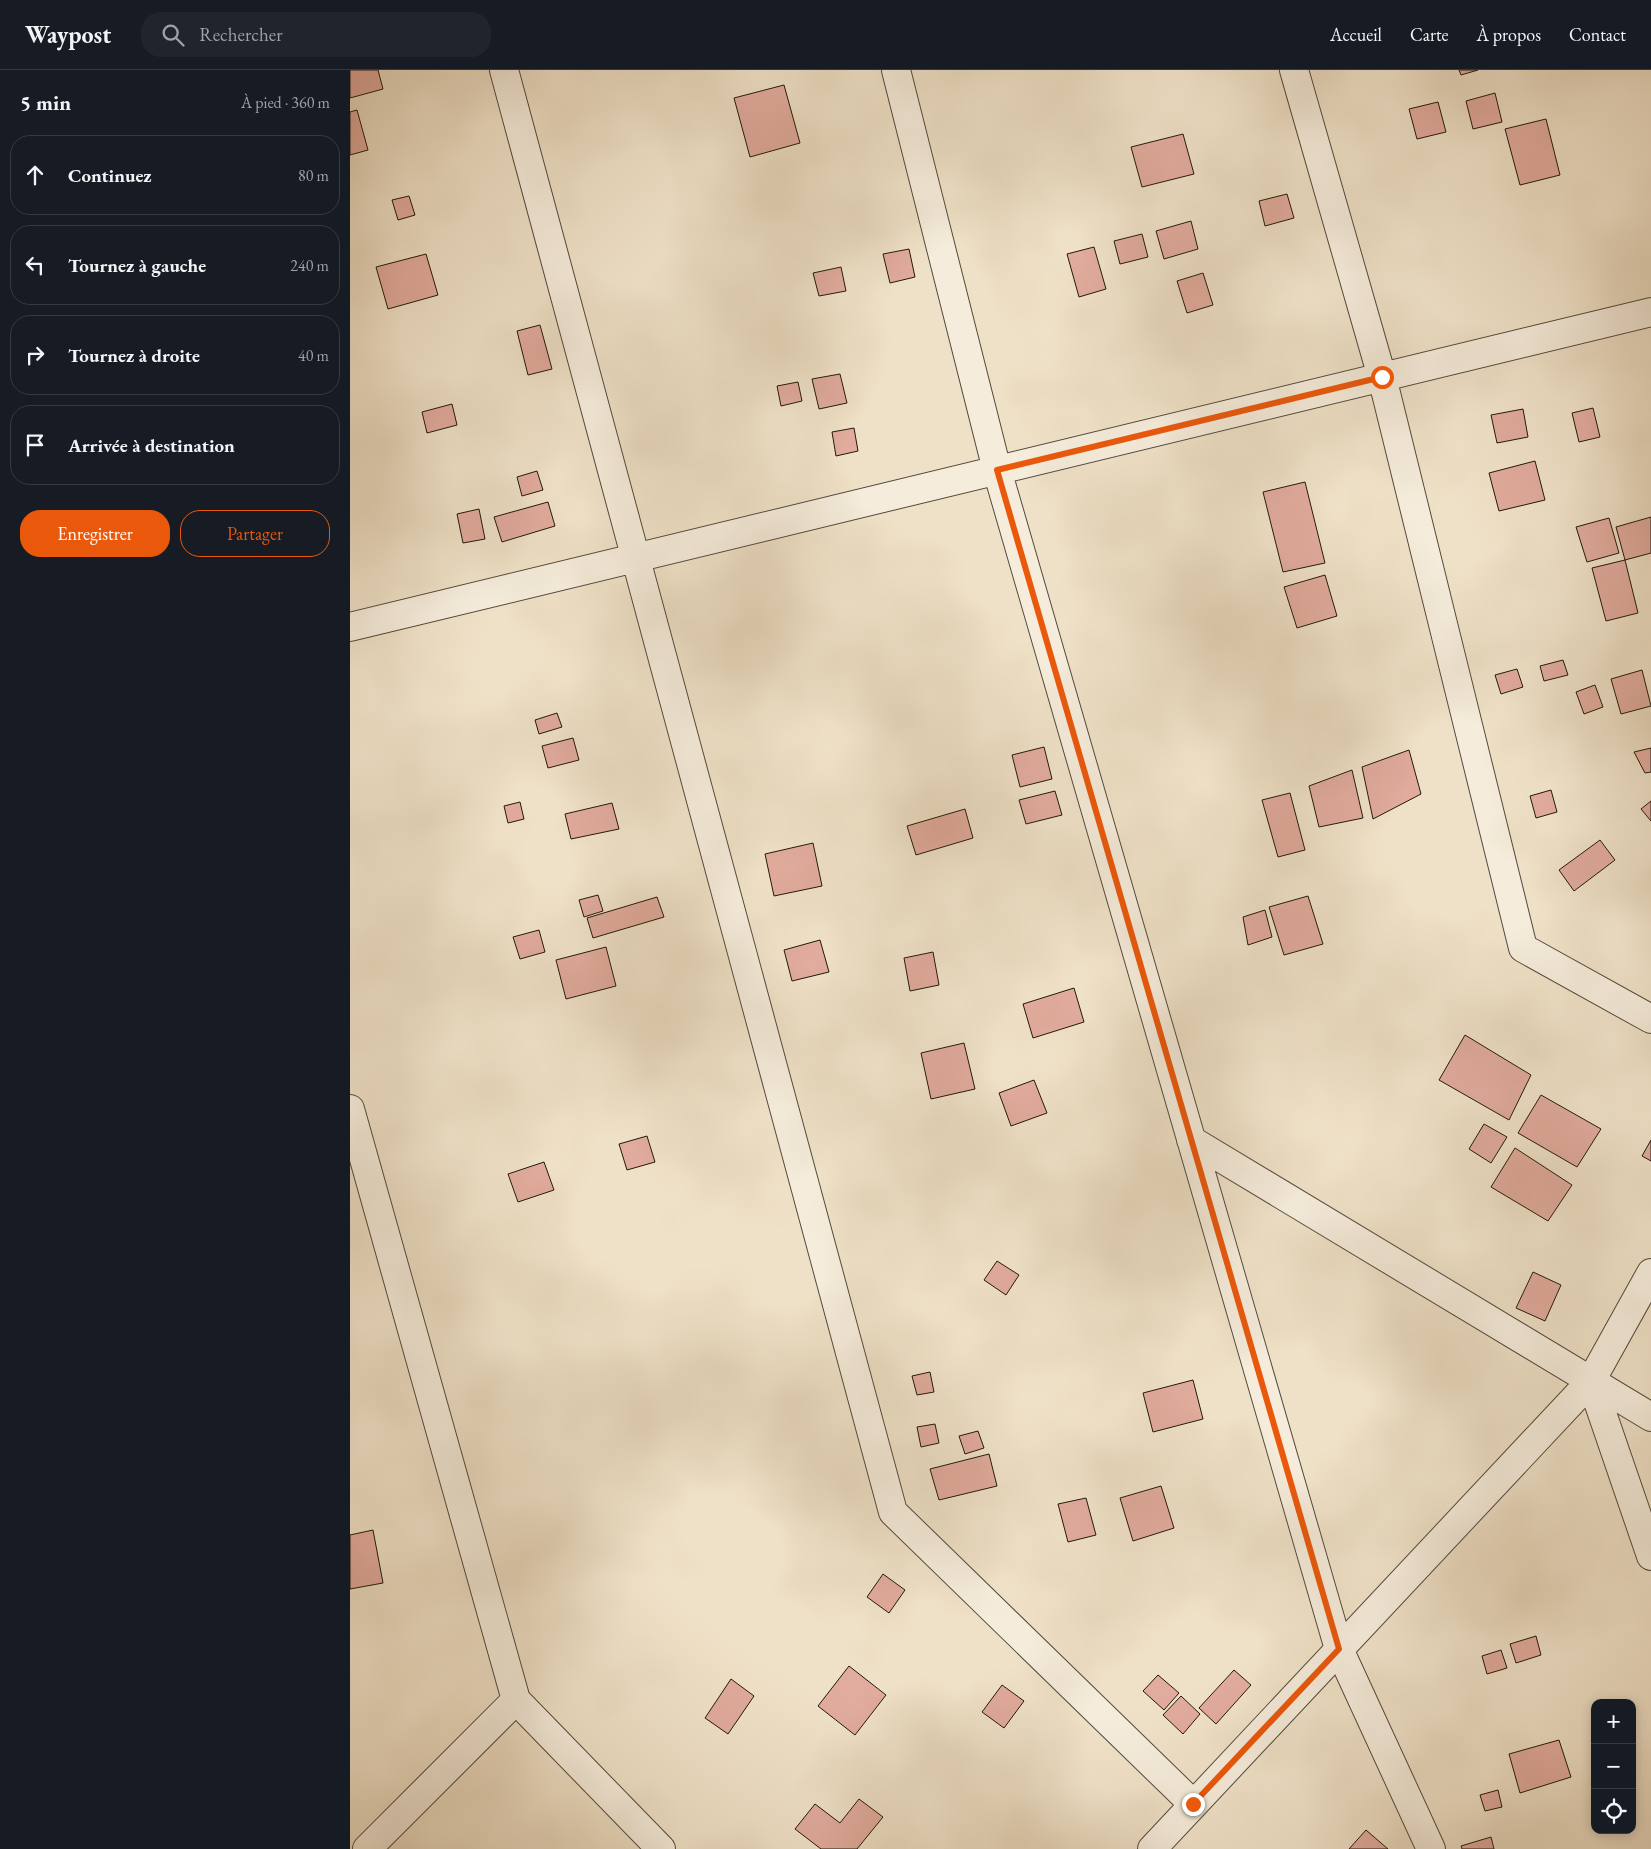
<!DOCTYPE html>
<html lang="fr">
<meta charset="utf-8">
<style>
body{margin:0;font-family:"EB Garamond",serif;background:#20242c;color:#f1f3f6}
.controls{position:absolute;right:15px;bottom:15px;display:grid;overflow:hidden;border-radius:10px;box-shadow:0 2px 12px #0003}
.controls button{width:45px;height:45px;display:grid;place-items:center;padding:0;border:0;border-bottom:1px solid #363941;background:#171b24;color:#f1f3f6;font:25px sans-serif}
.stop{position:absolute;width:15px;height:15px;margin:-11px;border:4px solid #ea580c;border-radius:50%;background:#fff}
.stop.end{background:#ea580c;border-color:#fff;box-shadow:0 1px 5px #0008}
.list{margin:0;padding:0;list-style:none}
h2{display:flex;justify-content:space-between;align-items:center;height:65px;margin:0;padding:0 20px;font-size:21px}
h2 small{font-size:16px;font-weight:400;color:#9ea1a6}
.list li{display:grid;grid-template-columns:32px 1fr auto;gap:15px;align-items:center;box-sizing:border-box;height:80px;margin:0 10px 10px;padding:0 10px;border:1px solid #363941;border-radius:20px}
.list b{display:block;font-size:19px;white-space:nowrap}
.list em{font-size:16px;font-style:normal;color:#9ea1a6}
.actions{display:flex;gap:10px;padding:15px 20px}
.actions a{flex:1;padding:11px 0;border:1px solid #ea580c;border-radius:20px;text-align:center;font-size:18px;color:#ea580c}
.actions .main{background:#ea580c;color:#fff}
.icon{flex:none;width:28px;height:28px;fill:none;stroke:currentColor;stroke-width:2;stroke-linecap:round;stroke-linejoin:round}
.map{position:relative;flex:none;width:1301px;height:1779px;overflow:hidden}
header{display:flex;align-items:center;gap:30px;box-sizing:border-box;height:70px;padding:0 25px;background:#171b24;border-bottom:1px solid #363941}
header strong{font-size:24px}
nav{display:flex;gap:28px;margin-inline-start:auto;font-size:18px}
.search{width:350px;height:45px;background:#20242c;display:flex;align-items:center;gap:12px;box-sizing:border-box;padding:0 18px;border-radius:20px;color:#9ea1a6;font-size:19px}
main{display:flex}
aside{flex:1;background:#171b24}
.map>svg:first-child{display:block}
.building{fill:#e1ab9d;stroke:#21180d}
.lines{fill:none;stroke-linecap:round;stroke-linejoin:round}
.minor-casing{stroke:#544a3c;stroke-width:30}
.minor{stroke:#f5ecdb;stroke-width:28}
.route{stroke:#ea580c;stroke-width:6}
</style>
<header>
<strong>Waypost</strong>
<div class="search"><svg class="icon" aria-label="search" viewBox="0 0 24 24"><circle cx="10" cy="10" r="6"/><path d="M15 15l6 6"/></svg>Rechercher</div>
<nav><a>Accueil</a><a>Carte</a><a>À propos</a><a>Contact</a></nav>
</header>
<main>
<aside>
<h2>5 min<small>À pied · 360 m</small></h2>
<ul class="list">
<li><svg class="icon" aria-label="ahead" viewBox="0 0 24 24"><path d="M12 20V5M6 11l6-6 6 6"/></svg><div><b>Continuez</b></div><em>80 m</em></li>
<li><svg class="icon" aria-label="left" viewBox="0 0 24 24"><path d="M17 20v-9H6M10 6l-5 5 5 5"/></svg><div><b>Tournez à gauche</b></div><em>240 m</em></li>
<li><svg class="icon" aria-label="right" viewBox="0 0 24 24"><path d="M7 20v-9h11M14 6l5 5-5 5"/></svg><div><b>Tournez à droite</b></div><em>40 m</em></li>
<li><svg class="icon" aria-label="arrive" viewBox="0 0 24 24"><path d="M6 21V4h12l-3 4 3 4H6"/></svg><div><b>Arrivée à destination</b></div></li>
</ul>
<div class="actions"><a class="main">Enregistrer</a><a>Partager</a></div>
</aside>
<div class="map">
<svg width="1301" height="1779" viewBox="0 0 1301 1779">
<rect width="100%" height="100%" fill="#efe1c7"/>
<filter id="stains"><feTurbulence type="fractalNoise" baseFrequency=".004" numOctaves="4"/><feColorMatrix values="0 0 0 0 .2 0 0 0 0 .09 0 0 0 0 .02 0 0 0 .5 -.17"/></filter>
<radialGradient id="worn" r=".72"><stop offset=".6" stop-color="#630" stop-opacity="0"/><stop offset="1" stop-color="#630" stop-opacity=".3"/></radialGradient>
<!-- building -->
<path class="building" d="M0,0H28L33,19L0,28Z
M1109,0H1128L1111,5Z
M434,15L450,73L400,87L384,28Z
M1145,23L1152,52L1123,59L1116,31Z
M1088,32L1096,62L1067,69L1059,39Z
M7,40L18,80L0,85V42Z
M1196,49L1210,105L1170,115L1155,59Z
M833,64L844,104L792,117L781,77Z
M937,124L944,148L915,156L909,131Z
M59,126L65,145L48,150L42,130Z
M841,151L848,179L814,189L806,161Z
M792,164L798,187L770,194L764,171Z
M744,177L756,219L729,227L717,184Z
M559,179L565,207L540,213L533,184Z
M76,184L88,225L38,239L26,197Z
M491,197L496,221L469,226L463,203Z
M853,203L863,235L837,243L827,211Z
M190,255L202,299L178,305L167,261Z
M490,304L497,333L469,339L462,309Z
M448,312L452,331L431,336L427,316Z
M102,334L107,355L77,363L72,342Z
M1243,338L1250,367L1229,372L1222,343Z
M1173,339L1178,367L1147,373L1141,345Z
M504,358L508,381L486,386L482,362Z
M1185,391L1195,430L1149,441L1139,403Z
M187,401L193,420L172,426L167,407Z
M955,412L975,493L933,502L913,422Z
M198,432L205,456L152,472L144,447Z
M129,439L135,469L113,473L107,444Z
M1301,447V483L1275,490L1266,457Z
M1259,448L1269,483L1237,492L1226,457Z
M1275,490L1288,543L1256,551L1242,498Z
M975,505L987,546L947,558L934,517Z
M1213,590L1218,605L1194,611L1190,596Z
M1167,599L1173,617L1151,624L1145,605Z
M1292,600L1301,636L1271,644L1261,609Z
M1245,615L1253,637L1234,644L1226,622Z
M207,643L212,657L189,664L185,650Z
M223,668L229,690L198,698L192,676Z
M694,677L702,709L670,717L662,685Z
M1301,678V702L1295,703L1284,682Z
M1059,680L1071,724L1023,749L1012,697Z
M1002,700L1013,748L969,757L959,716Z
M1201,720L1207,742L1186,748L1180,726Z
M705,721L712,745L676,754L669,730Z
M940,723L955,780L928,787L912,730Z
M1301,731V751L1291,739Z
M170,732L174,749L158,753L154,736Z
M262,733L269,759L221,769L215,744Z
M615,739L623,768L566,785L557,756Z
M1250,770L1265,790L1224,821L1209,800Z
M463,773L472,816L424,826L415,784Z
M248,825L253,841L234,847L229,830Z
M958,826L973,874L934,885L919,837Z
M307,827L314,847L243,868L237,848Z
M915,840L922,867L898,875L893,847Z
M189,860L195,882L170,889L163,867Z
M470,870L479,902L442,911L434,880Z
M256,877L266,916L216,929L206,890Z
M583,882L589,915L560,921L554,888Z
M724,918L734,952L683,968L673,934Z
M1115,965L1181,1005L1159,1050L1089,1010Z
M614,973L625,1019L581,1029L571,983Z
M684,1010L697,1043L661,1056L649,1023Z
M1191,1025L1251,1059L1227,1097L1168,1063Z
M1134,1054L1157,1067L1141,1093L1119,1079Z
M297,1066L305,1092L277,1100L269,1074Z
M1301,1070V1091L1292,1086Z
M1165,1078L1222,1115L1198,1151L1141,1117Z
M194,1092L204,1120L168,1132L158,1104Z
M647,1191L669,1205L656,1225L634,1210Z
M1183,1202L1211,1215L1195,1251L1166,1238Z
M580,1302L584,1322L567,1325L562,1306Z
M843,1310L853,1349L803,1362L793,1323Z
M585,1354L589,1373L571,1377L567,1357Z
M628,1361L634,1378L615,1384L609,1366Z
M639,1384L647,1416L589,1430L580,1399Z
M811,1416L824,1458L783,1471L770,1428Z
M736,1428L746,1465L718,1472L708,1434Z
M23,1460L33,1513L0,1519V1465Z
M533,1504L555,1520L539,1543L517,1527Z
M1186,1566L1191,1585L1166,1593L1160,1574Z
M1151,1580L1157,1598L1137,1604L1132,1586Z
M499,1596L536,1625L505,1665L468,1636Z
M884,1600L901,1615L866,1654L849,1638Z
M808,1605L829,1623L814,1640L793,1621Z
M381,1609L404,1626L378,1664L355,1648Z
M652,1615L674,1631L654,1658L632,1642Z
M831,1626L850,1644L833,1664L813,1645Z
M1209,1670L1221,1707L1170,1723L1159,1684Z
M1148,1720L1152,1737L1135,1741L1130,1725Z
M509,1729L533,1747L507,1779H471L445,1759L465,1734L490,1753Z
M1016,1760L1038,1779H999Z
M1141,1767L1144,1779H1112L1111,1776Z"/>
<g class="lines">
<!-- minor casing -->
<g class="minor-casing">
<path id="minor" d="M154,0L543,1442L843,1734
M546,0L647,400L989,1579L1081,1779
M944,0L1032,307L1173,878L1301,949
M0,557L1301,242
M0,1039L166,1630L311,1779
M841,1070L1301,1347
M1241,1311L1301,1486
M17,1779L166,1630
M802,1779L1241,1311L1301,1203"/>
</g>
<!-- minor -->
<use href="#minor" class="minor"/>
</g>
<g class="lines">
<!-- route -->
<path class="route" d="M843,1734L989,1579L647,400L1032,307"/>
</g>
<rect width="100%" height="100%" filter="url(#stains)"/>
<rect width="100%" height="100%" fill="url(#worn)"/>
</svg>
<div class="controls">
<button>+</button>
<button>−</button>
<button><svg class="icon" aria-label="locate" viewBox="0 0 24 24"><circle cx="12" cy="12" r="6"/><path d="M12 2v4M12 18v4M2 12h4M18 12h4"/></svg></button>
</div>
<div class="stop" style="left:1032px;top:307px"></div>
<div class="stop end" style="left:843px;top:1734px"></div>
</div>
</main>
